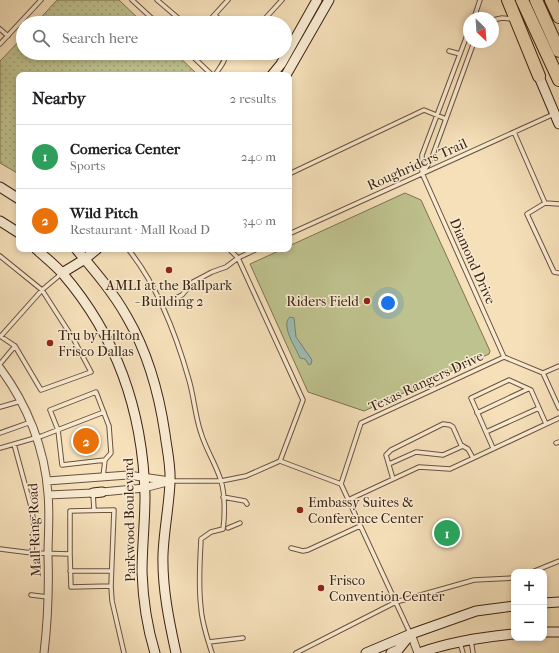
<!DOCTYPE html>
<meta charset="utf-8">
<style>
body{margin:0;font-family:"IM FELL French Canon",serif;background:#f6f6f6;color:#202124}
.controls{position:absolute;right:12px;bottom:12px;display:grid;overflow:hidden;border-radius:8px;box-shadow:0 2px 6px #0003}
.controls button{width:36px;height:36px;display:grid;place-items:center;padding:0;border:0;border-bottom:1px solid #e0e0e0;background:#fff;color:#202124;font:20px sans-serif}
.compass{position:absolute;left:463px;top:12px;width:36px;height:36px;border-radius:50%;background:#fff;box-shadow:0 2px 6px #0003;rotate:155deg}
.you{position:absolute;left:388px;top:303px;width:14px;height:14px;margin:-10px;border:3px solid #fff;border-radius:50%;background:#1a73e8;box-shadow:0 0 0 6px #1a73e833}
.badge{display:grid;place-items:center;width:26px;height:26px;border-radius:50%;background:#1a73e8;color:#fff;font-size:13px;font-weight:700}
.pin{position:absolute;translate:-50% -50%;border:2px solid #fff;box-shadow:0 1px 4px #0006}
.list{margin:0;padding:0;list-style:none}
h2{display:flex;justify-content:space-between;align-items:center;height:52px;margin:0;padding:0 16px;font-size:17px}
h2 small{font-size:13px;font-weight:400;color:#757577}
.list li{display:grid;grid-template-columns:26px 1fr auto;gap:12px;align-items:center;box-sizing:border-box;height:64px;padding:0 16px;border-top:1px solid #e0e0e0}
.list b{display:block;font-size:15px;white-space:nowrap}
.list p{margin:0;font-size:13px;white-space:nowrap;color:#757577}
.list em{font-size:13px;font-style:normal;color:#757577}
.icon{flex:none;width:22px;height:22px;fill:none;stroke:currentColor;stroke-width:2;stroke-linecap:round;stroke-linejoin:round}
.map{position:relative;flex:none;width:559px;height:653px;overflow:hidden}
.search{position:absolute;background:#fff;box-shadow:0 2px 6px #0003;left:16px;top:16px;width:276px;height:44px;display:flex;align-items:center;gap:10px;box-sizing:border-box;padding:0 14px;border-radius:22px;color:#757577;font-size:15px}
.panel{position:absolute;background:#fff;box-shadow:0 2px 6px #0003;left:16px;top:72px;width:276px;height:180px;border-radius:8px}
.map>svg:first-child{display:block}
.grass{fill:url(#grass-dots);stroke:#7e7251}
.pitch{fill:#bec28e;stroke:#7e7251}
.water{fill:#9dbcb4;stroke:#777f74}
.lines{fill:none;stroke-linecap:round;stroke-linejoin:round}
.lane-casing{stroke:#6b523e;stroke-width:5.5}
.street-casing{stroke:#6b523e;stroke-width:9}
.secondary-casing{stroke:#3d2314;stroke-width:11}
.highway-casing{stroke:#3d2314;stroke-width:14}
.lane{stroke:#f8ebd2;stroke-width:3.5}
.street{stroke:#f8ebd2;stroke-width:7}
.secondary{stroke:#f8ebd2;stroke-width:9}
.highway{stroke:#f5e0ba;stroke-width:12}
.poi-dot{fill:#8f2418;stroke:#f8ebd2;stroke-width:1.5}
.labels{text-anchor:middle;stroke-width:3;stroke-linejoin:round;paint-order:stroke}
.street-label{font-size:14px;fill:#3d2314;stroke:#f8ebd2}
.poi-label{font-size:14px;fill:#3d2314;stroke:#f8ebd2;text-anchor:start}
</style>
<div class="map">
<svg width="559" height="653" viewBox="0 0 559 653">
<defs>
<pattern id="grass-dots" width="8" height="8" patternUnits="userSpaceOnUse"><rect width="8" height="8" fill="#bec28e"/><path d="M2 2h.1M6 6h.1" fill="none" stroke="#a4a67a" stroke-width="1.8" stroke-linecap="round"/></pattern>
</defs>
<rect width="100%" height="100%" fill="#f5e0ba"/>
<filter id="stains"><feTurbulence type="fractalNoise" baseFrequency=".005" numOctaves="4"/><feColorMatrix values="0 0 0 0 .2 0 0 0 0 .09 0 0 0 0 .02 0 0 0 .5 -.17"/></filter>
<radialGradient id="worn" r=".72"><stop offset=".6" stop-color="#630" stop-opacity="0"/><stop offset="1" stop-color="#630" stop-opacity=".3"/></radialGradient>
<!-- grass -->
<path class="grass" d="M57,0H119L143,23H36Z
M23,37V53H175L198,75H19V174L0,163V61Z"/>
<!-- pitch -->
<path class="pitch" d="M405,193L421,200L490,351L489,354L364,411L308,392L250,264L283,249H289V246Z"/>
<!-- water -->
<path class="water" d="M290,317L294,318L296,337L312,360L311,364L309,365L305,359L300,358C296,348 280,325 290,317Z"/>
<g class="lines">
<!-- lane casing -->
<g class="lane-casing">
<path id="lane" d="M132,0L157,23
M157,0L184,23
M215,15L223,23
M474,18L480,0
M493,20L502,18L513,19
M207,23L228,0
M261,23L282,0
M0,29L8,36
M469,30L422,155V173L504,357
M0,44L41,0
M449,51L460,54
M189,53L212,75
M215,75C219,68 226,62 225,53
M514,132L545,203L527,214L554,272L559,273
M423,172L431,160L474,42
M289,174L424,110L446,119
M545,203L559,204
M289,234L554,114
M128,249C158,286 176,334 189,380C194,397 195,416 201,433C206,450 216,464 221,481C225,493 225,516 223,529L211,532L201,539C200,562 198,585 201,608C202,623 207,638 212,653
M229,249L238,258L303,400L280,461
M0,256L42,290L74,340L91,372L41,390L15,346
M162,305L182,295L193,282L212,272L226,267L238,258L257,249
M1,336L42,290L61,274
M0,364L15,346L0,336
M543,373L559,408
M0,407L21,401
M477,413L528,389
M486,432L539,408
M0,433L31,422
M556,443L559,442
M14,444L32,510L34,527L32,553
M0,448L42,436L104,412
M493,448L471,398L509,380L531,390L546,424
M280,461L341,484L410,633
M389,464L416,452L443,455L463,446
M103,477L105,460L111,453L109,426L96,392L50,410L58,430L62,465L105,460
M393,479L386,455L391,450L443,424L450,425L453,427L461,445L468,449L473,458
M171,481H221L246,476L280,461
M341,484L361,423L504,357L543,373L559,366
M93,493L94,510
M223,497L245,501L247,504
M348,500L419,467L450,469L559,418
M228,528L240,523
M291,548L303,551L308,550L360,526
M0,549L32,553L70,554V511L114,510L111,586L71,587L70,554
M70,571H111
M532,572L559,561
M111,586L112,601L124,653
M31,595L48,597
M471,640L473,653
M209,642L243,638
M460,643L463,653
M296,653L396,602L474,580L514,578"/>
</g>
<!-- street casing -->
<g class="street-casing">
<path id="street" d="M0,368C27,404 45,449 48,494C50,515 48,535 48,555C49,588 48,620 44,653
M47,481L128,475L170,481
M102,492L144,488L167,482
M48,495L93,493
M411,634L418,653"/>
</g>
<!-- secondary casing -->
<g class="secondary-casing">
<path id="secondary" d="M537,72L559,124
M272,75L281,64L317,0
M286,75L329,0
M0,187L19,199
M0,221L19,233
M36,249C45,257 55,265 63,274C118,338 143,412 145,496C145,522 142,547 142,572C143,600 147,627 155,653
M76,249C94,270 113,292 127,317C148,353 159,393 165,434C167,450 171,466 170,482C169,506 164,530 163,554C162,587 169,621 176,653
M62,273L85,259L97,249
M93,493L102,492
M544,603L559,602
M544,632H559
M366,653L411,634L476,611L514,606
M391,653L398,650L410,635
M419,653C450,642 481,637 514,634"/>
</g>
<!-- highway casing -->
<g class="highway-casing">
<path id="highway" d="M508,0L539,76
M522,0L559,80
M536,0L559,51
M551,0L559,17"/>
</g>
<!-- lane -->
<use href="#lane" class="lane"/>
<!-- street -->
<use href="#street" class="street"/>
<!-- secondary -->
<use href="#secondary" class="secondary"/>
<!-- highway -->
<use href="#highway" class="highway"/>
</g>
<!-- markers -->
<g class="poi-dot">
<circle cx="169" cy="270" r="4"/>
<circle cx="367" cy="301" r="4"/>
<circle cx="50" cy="343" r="4"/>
<circle cx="300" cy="510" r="4"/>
<circle cx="321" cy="588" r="4"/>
</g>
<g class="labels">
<!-- street labels -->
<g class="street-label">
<text transform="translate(417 164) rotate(-24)" y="5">Roughriders Trail</text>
<text transform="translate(473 261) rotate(66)" y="5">Diamond Drive</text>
<text transform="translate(426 381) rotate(-25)" y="5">Texas Rangers Drive</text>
<text transform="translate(129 520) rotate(-91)" y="5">Parkwood Boulevard</text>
<text transform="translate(34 530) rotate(-92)" y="5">Mall Ring Road</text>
</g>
<!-- poi labels -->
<g class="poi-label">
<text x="169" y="290" text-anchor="middle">AMLI at the Ballpark<tspan x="169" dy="16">- Building 2</tspan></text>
<text x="359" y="306" text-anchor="end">Riders Field</text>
<text x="58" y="340">Tru by Hilton<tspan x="58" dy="16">Frisco Dallas</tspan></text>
<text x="308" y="507">Embassy Suites &amp;<tspan x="308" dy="16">Conference Center</tspan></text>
<text x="329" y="585">Frisco<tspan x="329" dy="16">Convention Center</tspan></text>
</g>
</g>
<rect width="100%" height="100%" filter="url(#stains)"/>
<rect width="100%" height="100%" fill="url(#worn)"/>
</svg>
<div class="controls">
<button>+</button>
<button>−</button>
</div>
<svg class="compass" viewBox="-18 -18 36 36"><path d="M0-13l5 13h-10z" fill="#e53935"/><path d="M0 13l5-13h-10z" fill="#757577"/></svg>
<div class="you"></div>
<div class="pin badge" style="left:447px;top:533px;background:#2e9e5b">1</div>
<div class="pin badge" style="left:86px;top:441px;background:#e8710a">2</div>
<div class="search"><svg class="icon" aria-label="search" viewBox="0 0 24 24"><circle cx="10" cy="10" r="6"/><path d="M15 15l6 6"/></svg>Search here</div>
<section class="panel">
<h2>Nearby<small>2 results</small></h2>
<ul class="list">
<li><span class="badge" style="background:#2e9e5b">1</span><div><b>Comerica Center</b><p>Sports</p></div><em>240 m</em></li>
<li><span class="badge" style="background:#e8710a">2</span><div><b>Wild Pitch</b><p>Restaurant · Mall Road D</p></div><em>340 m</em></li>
</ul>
</section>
</div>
